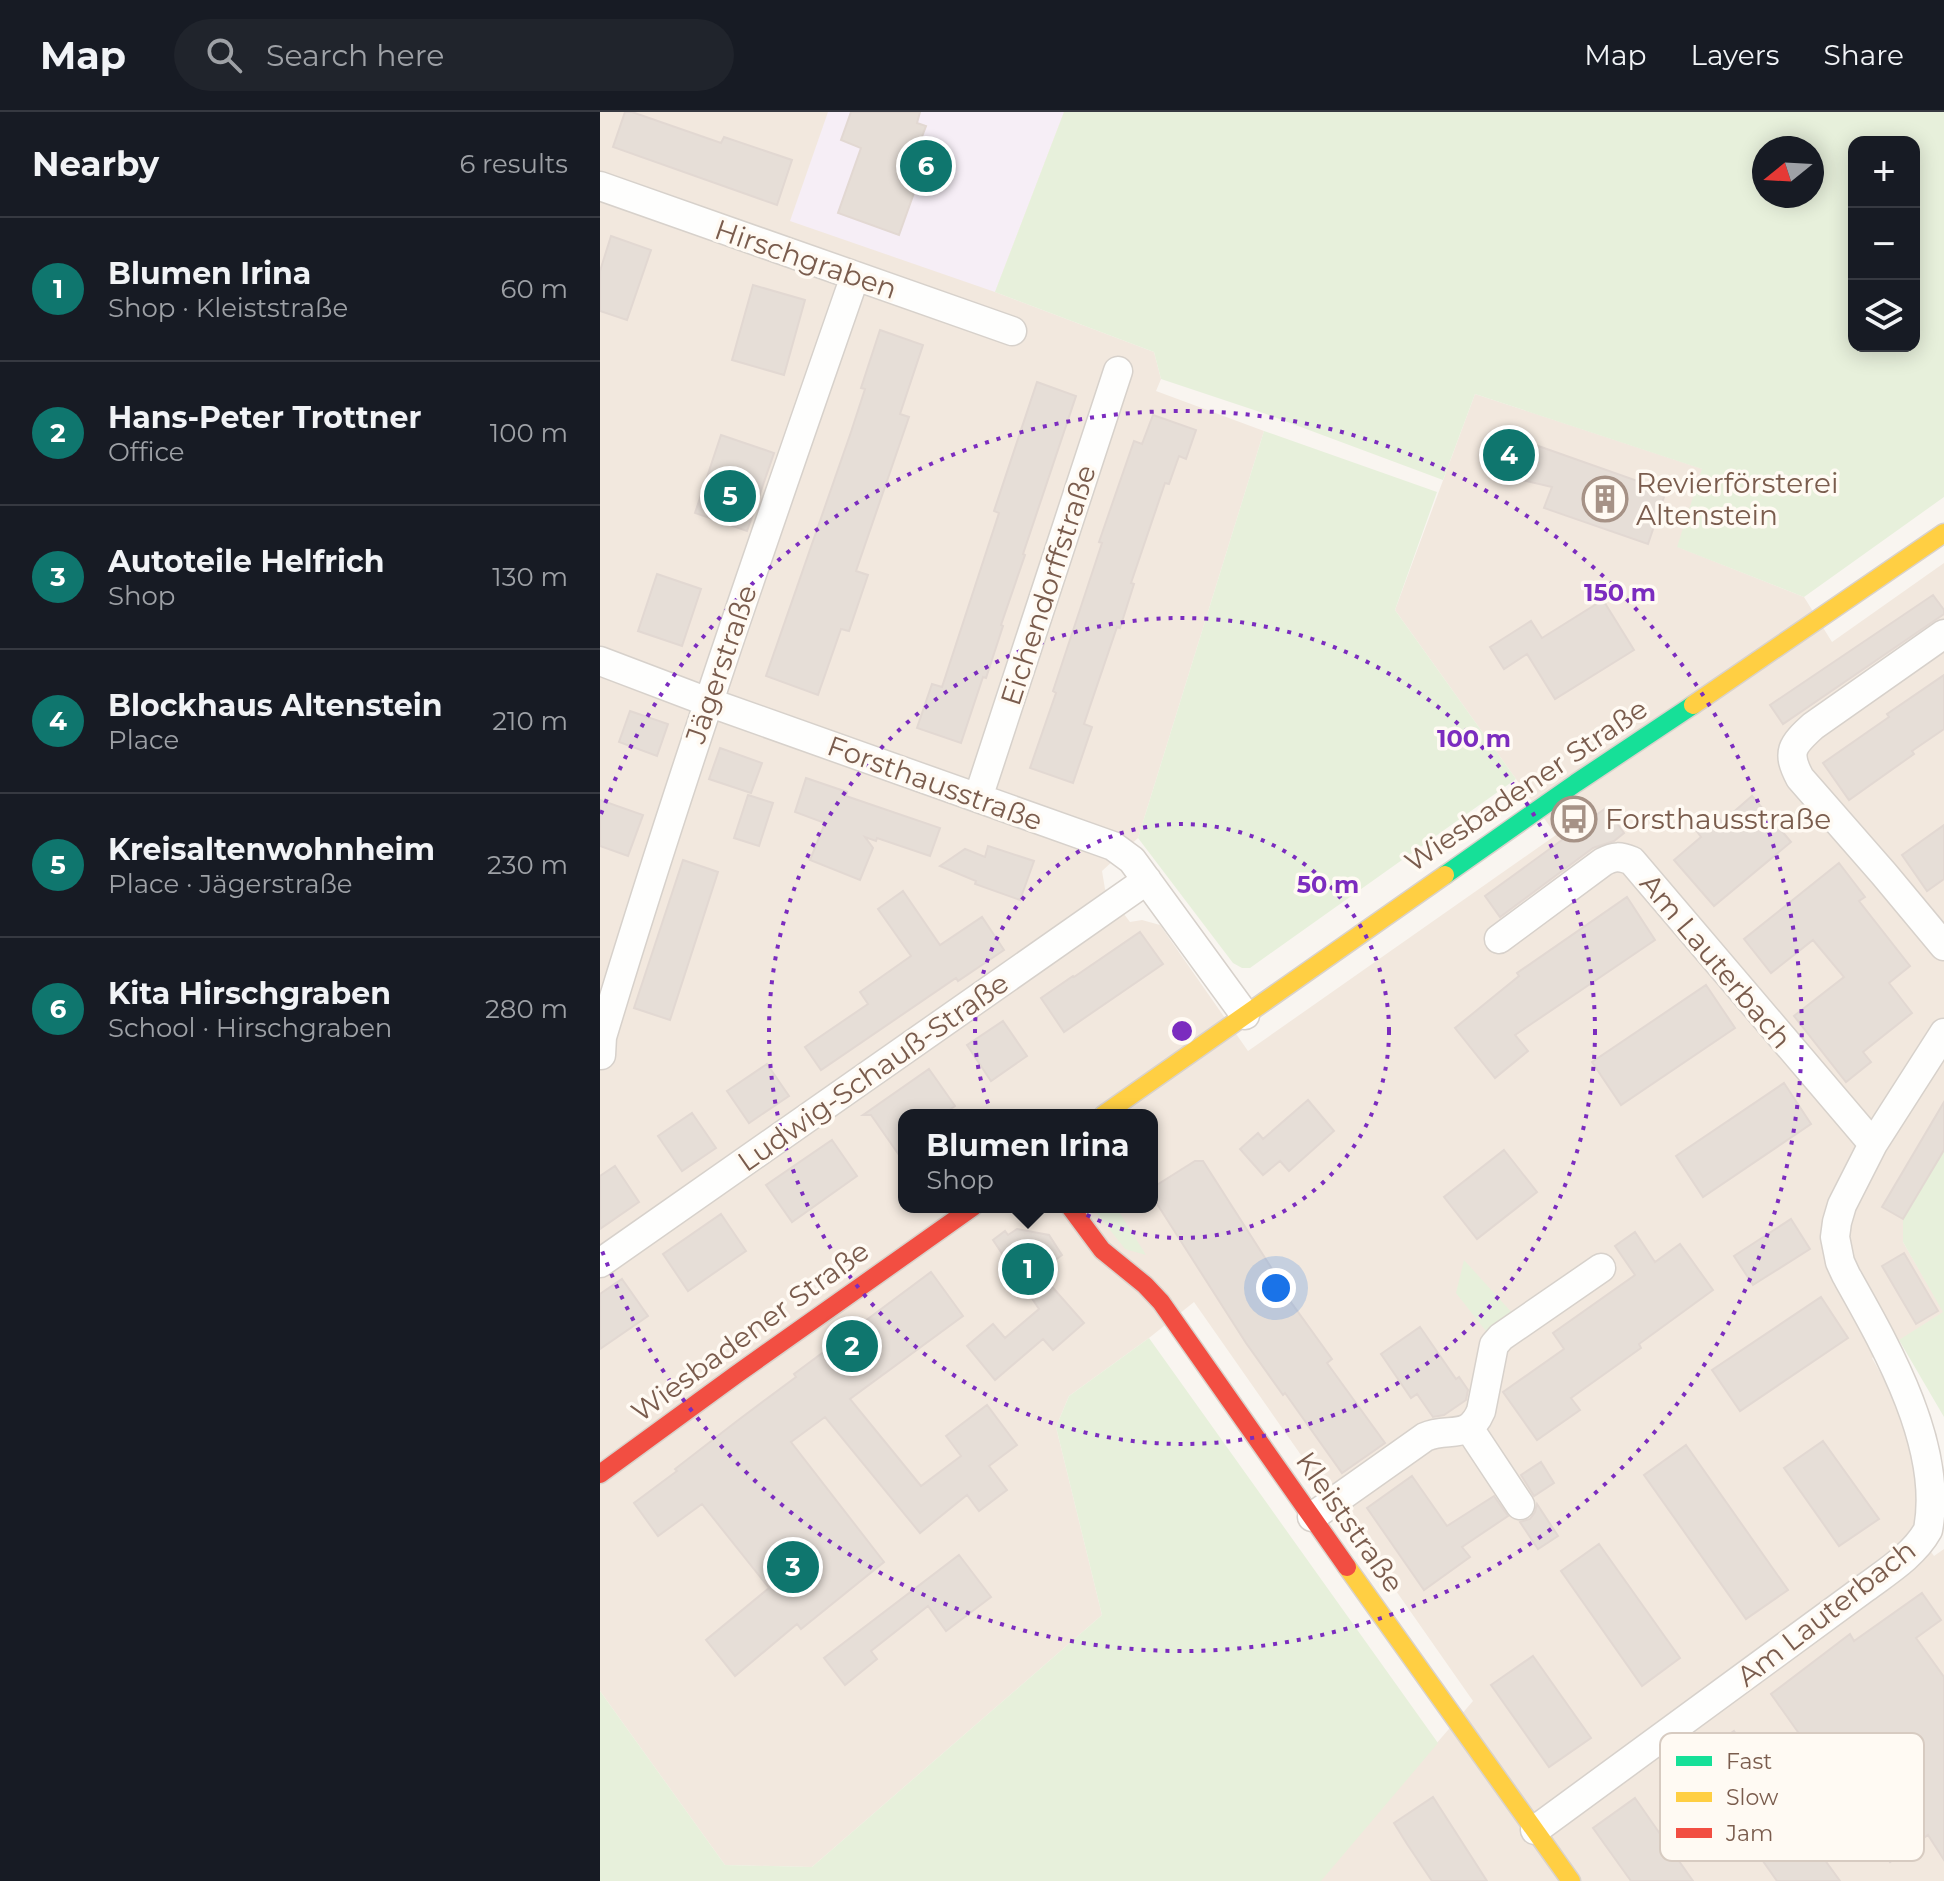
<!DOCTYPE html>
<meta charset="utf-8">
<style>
body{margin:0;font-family:Montserrat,sans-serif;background:#20242c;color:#f1f3f6}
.controls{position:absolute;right:24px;top:24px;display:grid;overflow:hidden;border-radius:16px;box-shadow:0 4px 20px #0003}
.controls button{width:72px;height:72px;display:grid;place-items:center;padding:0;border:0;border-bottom:2px solid #363941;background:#171b24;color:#f1f3f6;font:40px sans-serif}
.compass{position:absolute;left:1152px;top:24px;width:72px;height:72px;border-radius:50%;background:#171b24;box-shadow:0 4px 20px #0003;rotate:252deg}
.you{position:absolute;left:676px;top:1176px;width:28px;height:28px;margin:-20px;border:6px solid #fff;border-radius:50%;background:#1a73e8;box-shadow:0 0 0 12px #1a73e833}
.badge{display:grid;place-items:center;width:52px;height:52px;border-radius:50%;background:#0f766e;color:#fff;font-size:26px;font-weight:700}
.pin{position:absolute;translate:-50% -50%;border:4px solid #fff;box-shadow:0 2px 8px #0006}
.popup{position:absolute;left:298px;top:997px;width:260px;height:104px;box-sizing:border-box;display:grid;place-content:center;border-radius:16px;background:#171b24;filter:drop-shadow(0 2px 6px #0005);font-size:26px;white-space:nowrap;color:#9ea1a6}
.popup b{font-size:30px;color:#f1f3f6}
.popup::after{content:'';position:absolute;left:50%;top:100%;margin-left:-16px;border:16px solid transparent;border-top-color:#171b24}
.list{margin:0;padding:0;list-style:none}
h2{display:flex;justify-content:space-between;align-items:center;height:104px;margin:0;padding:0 32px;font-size:34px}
h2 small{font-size:26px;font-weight:400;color:#9ea1a6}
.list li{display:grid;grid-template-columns:52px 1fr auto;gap:24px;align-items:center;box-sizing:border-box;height:144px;padding:0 32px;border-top:2px solid #363941}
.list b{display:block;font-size:30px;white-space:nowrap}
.list p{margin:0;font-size:26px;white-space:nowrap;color:#9ea1a6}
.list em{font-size:26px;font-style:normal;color:#9ea1a6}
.icon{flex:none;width:44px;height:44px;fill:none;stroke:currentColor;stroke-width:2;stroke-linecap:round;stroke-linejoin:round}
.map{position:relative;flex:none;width:1344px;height:1769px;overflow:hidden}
header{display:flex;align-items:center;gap:48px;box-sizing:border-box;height:112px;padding:0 40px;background:#171b24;border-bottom:2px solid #363941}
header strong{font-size:38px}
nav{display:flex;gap:44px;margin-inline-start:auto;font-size:28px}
.search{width:560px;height:72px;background:#20242c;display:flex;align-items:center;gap:20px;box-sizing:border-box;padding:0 28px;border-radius:44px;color:#9ea1a6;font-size:30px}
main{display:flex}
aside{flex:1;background:#171b24}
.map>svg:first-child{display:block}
.residential{fill:#f2e8de;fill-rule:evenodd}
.education{fill:#f6eef6}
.green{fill:#e7f0db;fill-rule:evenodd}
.building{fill:#e6ded7;stroke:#e2d8d2;stroke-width:2}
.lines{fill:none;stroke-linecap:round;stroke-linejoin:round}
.street-casing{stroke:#d7d1cb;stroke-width:31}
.fast-casing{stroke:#d9d2cb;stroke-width:21}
.slow-casing{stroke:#d9d2cb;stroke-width:21}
.jam-casing{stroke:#d9d2cb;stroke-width:21}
.street{stroke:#fefefd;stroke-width:28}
.fast{stroke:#16e098;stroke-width:18}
.slow{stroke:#ffcf43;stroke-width:18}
.jam{stroke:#f24e42;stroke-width:18}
.ring{fill:none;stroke:#7b2cbf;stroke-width:4;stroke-dasharray:4 8}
.labels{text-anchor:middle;stroke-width:7;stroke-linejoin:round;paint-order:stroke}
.street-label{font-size:28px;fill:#7a5c4d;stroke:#fffaf3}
.poi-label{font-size:28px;fill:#7a5c4d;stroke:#fffaf3;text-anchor:start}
.key{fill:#fffaf3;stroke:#d7cbc1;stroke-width:2}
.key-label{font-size:22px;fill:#7a5c4d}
.centre{fill:#7b2cbf;stroke:#fffaf3;stroke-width:4}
.ring-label{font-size:24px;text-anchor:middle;font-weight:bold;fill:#7b2cbf;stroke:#fffaf3;stroke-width:7;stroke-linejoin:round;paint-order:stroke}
</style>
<header>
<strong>Map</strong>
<div class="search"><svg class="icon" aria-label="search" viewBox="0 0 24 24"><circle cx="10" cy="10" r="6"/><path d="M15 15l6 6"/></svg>Search here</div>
<nav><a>Map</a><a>Layers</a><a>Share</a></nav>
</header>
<main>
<aside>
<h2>Nearby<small>6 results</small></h2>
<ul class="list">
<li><span class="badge">1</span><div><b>Blumen Irina</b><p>Shop · Kleiststraße</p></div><em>60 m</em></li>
<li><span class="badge">2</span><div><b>Hans-Peter Trottner</b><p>Office</p></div><em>100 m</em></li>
<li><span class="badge">3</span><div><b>Autoteile Helfrich</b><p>Shop</p></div><em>130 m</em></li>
<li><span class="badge">4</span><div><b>Blockhaus Altenstein</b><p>Place</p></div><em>210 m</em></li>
<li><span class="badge">5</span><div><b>Kreisaltenwohnheim</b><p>Place · Jägerstraße</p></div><em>230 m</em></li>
<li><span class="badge">6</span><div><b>Kita Hirschgraben</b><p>School · Hirschgraben</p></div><em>280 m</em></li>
</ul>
</aside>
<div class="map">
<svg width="1344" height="1769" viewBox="0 0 1344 1769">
<rect width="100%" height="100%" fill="#f9f5f0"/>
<!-- residential -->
<path class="residential" d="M0,0H464L395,180L554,240L561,267L556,279L664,319L538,726L502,759L505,777L530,810L542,808L560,813L648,939L956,723L795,498L875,282L1103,357L1078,435L1204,485L1232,530L1344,451V1038L1303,1107V1130L1344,1200L1272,1246L1309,1312L1319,1401L1313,1414L1334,1444L1344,1437V1769H718L873,1589L594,1190L549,1226L469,1284L456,1315L502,1503L212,1755L125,1753L0,1579ZM304,1003H552V1095H304Z"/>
<!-- education -->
<path class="education" d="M228,0H464L395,180L190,109Z"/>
<!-- green -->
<path class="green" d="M464,0H1344V385L1204,485L1077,435L1102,357L875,282L843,368L666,302L561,267L554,240L395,180ZM1314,30V234H1254V30ZM1212,36V84H1164V36Z
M664,319L837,380L795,498L916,667L650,856H642L633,851L538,726Z
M1344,1038V1305L1299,1228L1343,1200L1303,1130V1107Z
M492,1095H516L546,1143L525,1137Z
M864,1148L914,1203L889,1223L856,1181Z
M549,1226L838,1631L721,1769H0V1579L125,1753L212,1755L502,1503L456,1315L469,1284Z"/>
<!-- building -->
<path class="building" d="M25,0H32L121,31L124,25L192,48L177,93L13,35Z
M251,0H320L317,11L326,14L315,43L326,47L299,123L238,101L261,36L241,28Z
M11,124L51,138L27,208L0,199V159Z
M153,173L205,188L184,263L132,248Z
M280,218L323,233L300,302L309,305L256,459L268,463L249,519L241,517L218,583L166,564L251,320L265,277L261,276Z
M437,270L476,284L423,442L425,443L401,513L403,514L386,566L383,565L361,631L317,616L332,572L342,575L399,401L394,399Z
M553,303L596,318L586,347L579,344L569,372L565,371L531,471L534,472L520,516L517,515L484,612L492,615L473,671L430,656L456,581L453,579L502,431L499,430L534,329L542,332Z
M901,318L928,325L927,330L1066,379L1048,432L944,396L952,375L891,361Z
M121,323L174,341L147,419L95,401Z
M57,462L101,477L82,534L38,519Z
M1333,483L1344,498V502L1183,612L1170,593Z
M1003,488L1034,538L955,587L927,542L904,557L890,535L931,509L942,526Z
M1344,563V617L1312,639L1314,642L1249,688L1223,651L1289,605L1287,602Z
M30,599L68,612L57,644L19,630Z
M120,636L162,651L151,681L109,667Z
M206,666L247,680L246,684L340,716L330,744L277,726L276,729L265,725L273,736L260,768L210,748L225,711L195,700Z
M148,683L173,691L159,734L134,726Z
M1152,684L1191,730L1114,794L1074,748L1101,725L1095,717L1115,701L1122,710Z
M0,688L43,703L28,744L0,734Z
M1006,696L1024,721L1014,729L993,736L900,805L885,784Z
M1344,713V767L1327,779L1302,743Z
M388,734L434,749L420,788L375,772L376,769L340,754L365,737L385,745Z
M83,748L118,760L70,908L34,896Z
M1239,751L1265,785L1259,789L1310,854L1289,871L1312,901L1263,940L1271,950L1246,970L1194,904L1244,865L1213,828L1171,861L1144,827Z
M303,779L340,833L382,805L404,838L358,869L356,866L221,958L205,935L268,892L260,880L311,844L278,797Z
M1027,785L1055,828L915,923L928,939L895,966L855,916L919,864L917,861Z
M540,820L563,852L464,920L441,886L473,864L474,865Z
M1106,873L1135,916L1021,993L992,950Z
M403,909L427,944L391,969L367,933Z
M167,952L189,984L149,1011L127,979Z
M329,957L355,994L342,1003H304V1050L271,1003H263Z
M1184,971L1211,1012L1103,1085L1076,1044Z
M708,988L734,1019L689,1059L680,1049L663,1063L640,1037L658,1021L663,1027Z
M1344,990V1038L1303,1107L1282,1095Z
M92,1001L116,1036L82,1059L58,1024Z
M232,1028L257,1064L192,1110L166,1073Z
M904,1038L937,1080L877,1127L844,1085Z
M595,1049H603L690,1185L688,1186L732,1247L727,1251L785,1331L742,1361L685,1281L683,1283L646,1231L552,1084V1076Z
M15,1054L39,1090L0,1117V1064Z
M121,1102L146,1139L88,1179L63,1142Z
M1191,1107L1210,1137L1153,1173L1134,1144Z
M417,1117L449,1123L462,1143L439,1160L484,1211L453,1238L443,1227L395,1268L367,1234L393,1212L405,1226L439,1197L393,1128L405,1119L408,1123Z
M1035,1120L1055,1150L1080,1132L1113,1178L1039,1232L1041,1236L971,1286L980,1298L937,1328L903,1280L964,1237L953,1221L1035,1163L1015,1134Z
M1304,1141L1338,1199L1316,1212L1282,1154Z
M331,1160L363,1204L250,1287L321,1374L361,1344L346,1324L387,1293L417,1333L389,1354L407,1378L379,1399L367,1383L320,1421L225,1305L191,1330L284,1450L201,1517L197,1512L135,1564L106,1528L169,1476L102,1392L58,1424L34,1391L77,1359L75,1357L137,1309L196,1265L194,1262Z
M22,1167L48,1204L0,1237V1182Z
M1221,1185L1248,1226L1140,1299L1112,1258Z
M820,1215L856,1267L859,1265L868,1278L866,1288L844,1303L833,1305L817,1282L811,1286L781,1242Z
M1223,1329L1279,1407L1239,1434L1184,1356Z
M1086,1333L1188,1478L1146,1507L1044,1363Z
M941,1350L954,1371L934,1384L921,1363Z
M812,1364L847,1414L894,1384L908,1404L862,1435L870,1445L824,1478L767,1396Z
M937,1392L958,1424L938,1437L920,1410L930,1407L935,1400Z
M999,1432L1080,1546L1042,1574L961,1459Z
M359,1443L391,1485L346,1519L328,1494L271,1539L277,1547L245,1573L224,1546Z
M1322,1481L1341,1508L1316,1526L1344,1565V1748L1328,1723L1290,1750L1171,1582L1250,1522L1254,1529Z
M933,1544L991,1626L949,1655L891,1573Z
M1134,1619L1222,1744L1240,1769H1177L1129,1701L1092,1649Z
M833,1685L887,1769H832L807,1732L794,1711Z
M1035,1686L1079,1749L1093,1769H1031L1008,1737L993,1716Z"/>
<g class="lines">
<!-- street casing -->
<g class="street-casing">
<path id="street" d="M0,74L412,219
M1344,522L1213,614C1192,633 1186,640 1200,666L1284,762L1344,834
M0,549L108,590L513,734L532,748L645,903
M378,686L518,259
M899,827L1003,750C1014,744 1020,744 1032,749L1273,1032
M1,943L2,925C79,669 167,417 255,164
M0,1151L547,768
M869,1316L920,1393
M712,1405L825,1325C848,1314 868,1330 881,1299L894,1233L901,1225L1001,1156
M935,1718L1265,1476C1288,1459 1314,1443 1328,1418C1344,1334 1286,1234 1246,1163L1240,1150L1235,1125L1237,1110L1242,1093L1273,1032L1344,921"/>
</g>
<!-- fast casing -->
<g class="fast-casing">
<path id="fast" d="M845,763L976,671L1093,593"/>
</g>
<!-- slow casing -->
<g class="slow-casing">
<path id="slow" d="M1093,593L1344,421
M503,1003L845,763
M747,1455L971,1769"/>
</g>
<!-- jam casing -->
<g class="jam-casing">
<path id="jam" d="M470,1095L502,1138L545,1173L561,1190L747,1455
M0,1362L137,1262L373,1095"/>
</g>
<!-- street -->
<use href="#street" class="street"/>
<!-- fast -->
<use href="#fast" class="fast"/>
<!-- slow -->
<use href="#slow" class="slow"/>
<!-- jam -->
<use href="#jam" class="jam"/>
</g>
<!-- distance rings -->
<g class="ring">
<circle cx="582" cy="919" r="207"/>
<circle cx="582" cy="919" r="413"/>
<path d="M1 702A620 620 0 1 1 1 1136"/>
</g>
<!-- icons -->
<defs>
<g id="building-ring" transform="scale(2.3)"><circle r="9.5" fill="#fffaf3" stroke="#a69286" stroke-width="1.5"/><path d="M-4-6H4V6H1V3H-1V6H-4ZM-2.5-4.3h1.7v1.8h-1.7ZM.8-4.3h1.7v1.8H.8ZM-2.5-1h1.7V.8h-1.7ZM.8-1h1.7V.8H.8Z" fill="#a69286"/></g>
<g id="bus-ring" transform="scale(2.3)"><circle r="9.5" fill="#fffaf3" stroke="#a69286" stroke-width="1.5"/><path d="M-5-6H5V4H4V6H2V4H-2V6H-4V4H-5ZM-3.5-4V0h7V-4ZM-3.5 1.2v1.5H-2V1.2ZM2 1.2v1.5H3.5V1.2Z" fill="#a69286"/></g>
</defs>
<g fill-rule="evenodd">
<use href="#building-ring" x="1005" y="387"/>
<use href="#bus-ring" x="974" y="707"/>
</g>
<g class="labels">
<!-- street labels -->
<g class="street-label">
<text transform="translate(206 147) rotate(19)" y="10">Hirschgraben</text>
<text transform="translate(448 473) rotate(-72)" y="10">Eichendorffstraße</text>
<text transform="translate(121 552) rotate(-71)" y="10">Jägerstraße</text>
<text transform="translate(335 671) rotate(20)" y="10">Forsthausstraße</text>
<text transform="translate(926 673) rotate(-34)" y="10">Wiesbadener Straße</text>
<text transform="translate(1116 849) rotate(50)" y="10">Am Lauterbach</text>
<text transform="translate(273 960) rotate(-35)" y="10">Ludwig-Schauß-Straße</text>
<text transform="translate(150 1219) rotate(-36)" y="10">Wiesbadener Straße</text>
<text transform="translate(750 1410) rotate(55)" y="10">Kleiststraße</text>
<text transform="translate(1226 1501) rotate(-38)" y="10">Am Lauterbach</text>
</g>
<!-- poi labels -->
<g class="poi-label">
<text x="1036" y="381">Revierförsterei<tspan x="1036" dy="32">Altenstein</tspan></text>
<text x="1005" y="717">Forsthausstraße</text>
</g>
</g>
<!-- legend -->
<rect x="1060" y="1621" width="264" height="128" rx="12" class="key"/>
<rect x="1076" y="1644" width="36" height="10" fill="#16e098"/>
<rect x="1076" y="1680" width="36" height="10" fill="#ffcf43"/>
<rect x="1076" y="1716" width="36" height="10" fill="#f24e42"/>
<g class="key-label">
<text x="1126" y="1657">Fast</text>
<text x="1126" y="1693">Slow</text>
<text x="1126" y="1729">Jam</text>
</g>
<circle cx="582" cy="919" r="12" class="centre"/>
<g class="ring-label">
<text x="1020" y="489">150 m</text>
<text x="874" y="635">100 m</text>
<text x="728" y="781">50 m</text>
</g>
</svg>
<div class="controls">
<button>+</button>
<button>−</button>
<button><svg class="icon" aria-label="layers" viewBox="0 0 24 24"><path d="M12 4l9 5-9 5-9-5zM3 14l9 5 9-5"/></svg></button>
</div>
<svg class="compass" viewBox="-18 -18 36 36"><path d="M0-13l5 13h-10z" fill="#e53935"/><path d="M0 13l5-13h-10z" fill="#9ea1a6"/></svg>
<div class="you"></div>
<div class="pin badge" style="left:428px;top:1157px">1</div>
<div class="popup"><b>Blumen Irina</b>Shop</div>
<div class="pin badge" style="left:252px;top:1234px">2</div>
<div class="pin badge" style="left:193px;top:1455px">3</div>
<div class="pin badge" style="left:909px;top:343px">4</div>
<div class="pin badge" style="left:130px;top:384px">5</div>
<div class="pin badge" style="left:326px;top:54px">6</div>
</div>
</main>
